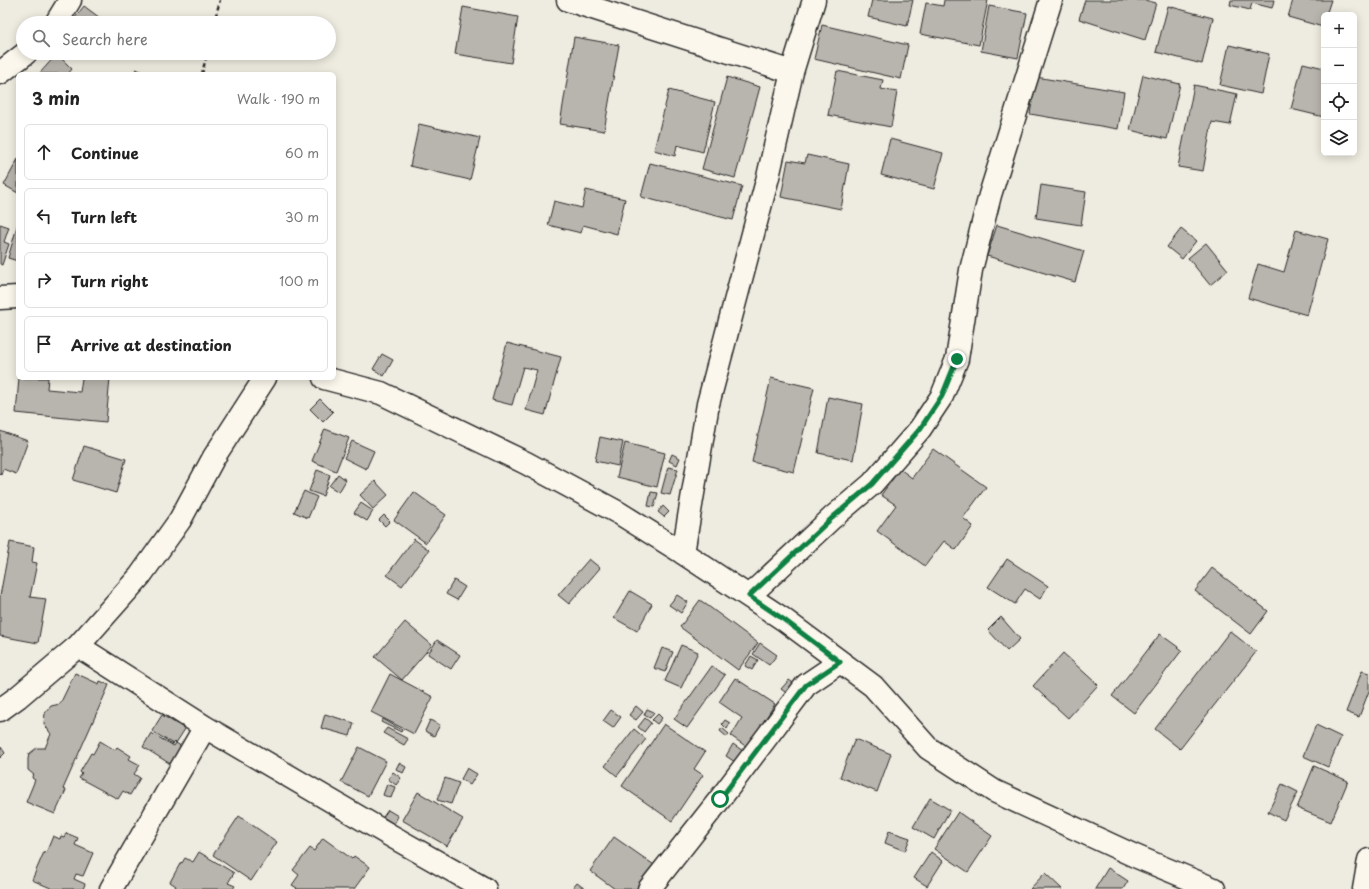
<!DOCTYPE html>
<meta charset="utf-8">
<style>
body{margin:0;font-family:"Playpen Sans",sans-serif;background:#f6f6f6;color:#222}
.controls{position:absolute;right:12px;top:12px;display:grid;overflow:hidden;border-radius:6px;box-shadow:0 2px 10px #0003}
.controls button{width:36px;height:36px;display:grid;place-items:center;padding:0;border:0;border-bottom:1px solid #e0e0e0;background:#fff;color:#222;font:20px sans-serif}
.stop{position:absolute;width:12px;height:12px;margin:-9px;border:3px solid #0b8043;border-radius:50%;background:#fff}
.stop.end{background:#0b8043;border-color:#fff;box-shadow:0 1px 4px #0008}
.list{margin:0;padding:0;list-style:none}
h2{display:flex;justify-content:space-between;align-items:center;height:52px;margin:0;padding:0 16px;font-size:17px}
h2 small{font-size:13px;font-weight:400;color:#767676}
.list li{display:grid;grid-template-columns:26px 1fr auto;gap:12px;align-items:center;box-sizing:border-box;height:56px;margin:0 8px 8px;padding:0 8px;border:1px solid #e0e0e0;border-radius:6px}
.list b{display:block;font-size:15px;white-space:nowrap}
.list em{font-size:13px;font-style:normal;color:#767676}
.icon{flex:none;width:22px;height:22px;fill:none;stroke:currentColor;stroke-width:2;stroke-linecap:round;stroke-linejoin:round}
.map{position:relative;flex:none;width:1369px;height:889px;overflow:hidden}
.search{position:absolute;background:#fff;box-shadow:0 2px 10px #0003;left:16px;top:16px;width:320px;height:44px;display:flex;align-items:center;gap:10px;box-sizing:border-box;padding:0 14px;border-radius:22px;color:#767676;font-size:15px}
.panel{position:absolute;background:#fff;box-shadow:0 2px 10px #0003;left:16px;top:72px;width:320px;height:308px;border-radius:6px}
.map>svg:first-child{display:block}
.building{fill:#b8b5ae;stroke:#2b2b2b}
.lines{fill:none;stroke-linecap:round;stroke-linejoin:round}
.street-casing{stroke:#2b2b2b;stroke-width:25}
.path{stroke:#2b2b2b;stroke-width:2.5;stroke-dasharray:4 3;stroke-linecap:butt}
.street{stroke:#fbf7ec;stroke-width:22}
.route{stroke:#0b8043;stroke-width:5}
</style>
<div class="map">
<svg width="1369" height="889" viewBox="0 0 1369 889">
<rect width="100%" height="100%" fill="#eeebe0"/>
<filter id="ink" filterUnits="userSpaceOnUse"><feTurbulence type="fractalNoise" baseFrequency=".025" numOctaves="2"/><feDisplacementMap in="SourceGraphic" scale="8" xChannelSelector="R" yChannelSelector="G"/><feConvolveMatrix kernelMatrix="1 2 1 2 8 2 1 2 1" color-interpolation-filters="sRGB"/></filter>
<g filter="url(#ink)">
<!-- building -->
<path class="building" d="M872,0H913L907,26L868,17Z
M944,0H988L979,45L920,34L926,3L943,6Z
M1085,0H1145L1156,3L1145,40L1079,19Z
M1231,0H1274L1272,8L1252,3L1250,10L1230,5Z
M1293,0H1331L1326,15H1324L1323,27L1288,17Z
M84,6L100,18L96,23H71Z
M989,6L1027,13L1018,58L981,51Z
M1168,6L1213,18L1202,64L1156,52Z
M463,7L518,17L511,63L455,54Z
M822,25L908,45L901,79L814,59Z
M574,37L619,45L604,131L560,124Z
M1229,45L1269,54L1261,94L1220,85Z
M57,54L72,69L68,74H39Z
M1303,63L1324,68V117L1291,109Z
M136,69L148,74H133Z
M837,71L883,80L881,89L897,92L891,127L828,115Z
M1143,75L1180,84L1167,139L1130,130Z
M727,77L760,87L735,178L702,169Z
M1036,77L1124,92L1118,129L1030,114Z
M1194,85L1237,94L1230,125L1212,122L1203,171L1178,167Z
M669,90L715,102L703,152L677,145L675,156L654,150Z
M419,124L480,138L470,180L410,166Z
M890,139L943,153L934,189L881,175Z
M807,155L849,164L841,209L781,197L788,160L805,163Z
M18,159V193L4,185Z
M650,163L742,186L733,220L641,197Z
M1041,185L1086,192L1081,225L1036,218Z
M586,190L625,199L617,234L583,225L581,233L548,225L554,201L582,208Z
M18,223V261L8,258Z
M0,224L9,227L4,242L9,244L2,265L0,264Z
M997,225L1084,251L1075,282L987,256Z
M1181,229L1196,241L1182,259L1167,247Z
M1296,230L1328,239L1307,315L1248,298L1258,264L1284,272Z
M1206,243L1228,270L1210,285L1188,258Z
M507,343L561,357L545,415L526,410L537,370L523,367L512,405L492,400Z
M382,354L393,360L384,376L373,369Z
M19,378H48L47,389L80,392L82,378H110L106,422L16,413Z
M771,378L814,388L794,472L752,462Z
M828,397L863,404L853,460L818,453Z
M320,399L333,412L323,422L310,409Z
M325,429L349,438L336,471L312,461Z
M0,431L28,441L16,474L3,469L1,475L0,474Z
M600,437L623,442L618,466L595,461Z
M352,441L374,451L366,469L344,458Z
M625,443L665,453L657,487L617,477Z
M84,446L126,459L116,493L73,480Z
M933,449L986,487L963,518L973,526L956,550L944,541L925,566L877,531L896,505L881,495L900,469L912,478Z
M672,454L680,458L677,465L669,461Z
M668,467L678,469L670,495L661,493Z
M317,470L330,475L323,496L309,491Z
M338,474L346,480L339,492L329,486Z
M375,481L388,495L373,509L360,495Z
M304,491L317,497L308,518L294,512Z
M414,492L446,515L426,543L394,520Z
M651,492L658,493L654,507L648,506Z
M361,503L373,511L367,521L354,513Z
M663,506L669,512L664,517L658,512Z
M384,515L390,521L385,526L379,520Z
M414,539L429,550L402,586L387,575Z
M10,542L34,547L32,562L37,563L30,597L46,599L38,643L0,636V596Z
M589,559L600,568L569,604L558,595Z
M1007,559L1048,586L1040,599L1025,589L1015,604L988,587Z
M1212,568L1268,611L1251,634L1195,591Z
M454,580L465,587L457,600L446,594Z
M630,591L652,604L637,631L614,618Z
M677,595L688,602L681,613L669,605Z
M700,600L758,643L738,670L680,627Z
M1001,617L1020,639L1007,651L988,630Z
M405,622L432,645L402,680L375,657Z
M1230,631L1256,652L1180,749L1155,729Z
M1160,634L1182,650L1134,713L1112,696Z
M437,640L460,655L451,669L428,654Z
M760,643L777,655L769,665L753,654Z
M681,645L698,652L681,688L665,681Z
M662,648L673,652L665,672L654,668Z
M1063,653L1098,685L1068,718L1033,686Z
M751,656L758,660L752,670L745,666Z
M712,666L725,675L687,728L674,719Z
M1362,671L1369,673V691L1359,717L1346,712Z
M75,673L99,684L100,681L109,685L63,789L66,790L55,814L26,802L35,780L32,778L34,775L28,770V759L29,754L34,750L37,748H45L51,734L44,724L45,713L51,706L60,704Z
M390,674L433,697L414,734L371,712Z
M735,678L775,704L747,747L731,736L742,718L719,702Z
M789,680L799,687L792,697L781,689Z
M636,706L643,712L636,720L629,715Z
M647,709L654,712L650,718L644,715Z
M611,710L621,717L613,728L603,721Z
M325,714L354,723L350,736L321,728Z
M658,714L662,718L657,724L652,720Z
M162,715L185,729L176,743L175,742L173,744L152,731Z
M645,718L651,723L644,732L638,727Z
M383,719L402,730L401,732L381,722Z
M430,720L440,725L434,736L425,731Z
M725,720L730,723L727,729L722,724Z
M664,724L705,752L694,769L703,775L672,821L622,786Z
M1316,725L1341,737L1328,767L1303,756Z
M387,728L408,739L404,745L383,733Z
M722,728L729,734L727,737L720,731Z
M634,729L646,739L617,776L605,766Z
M151,733L174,746L176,743L187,750L177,768L143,747Z
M855,739L891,754L877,792L840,777Z
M100,741L115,750L117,747L131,756L129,759L140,765L134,774L140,778L130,795L123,791L118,799L79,778L82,774L80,772L91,753L93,754Z
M733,744L743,751L735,762L726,756Z
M1,747L5,753L0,758V748Z
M359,747L386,761L368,796L341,782Z
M399,763L406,767L403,773L396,769Z
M1314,766L1348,781L1331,822L1297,808Z
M467,768L477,774L470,785L461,779Z
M393,772L401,778L396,785L388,779Z
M445,778L459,783L451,804L437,800Z
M387,784L395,787L391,798L383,795Z
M1282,784L1298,792L1284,820L1268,812Z
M418,792L463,819L447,846L402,820Z
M930,798L950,810L934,839L913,827Z
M388,810L398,816L394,824L383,817Z
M958,812L992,836L968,872L934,849Z
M239,816L277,842L251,881L213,855Z
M889,831L910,838L905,851L885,843Z
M66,833L78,838L75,845L93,853L83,876L76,874L74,879L85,884L83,889H53L32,880L44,852L46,853L53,836L60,839L61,836L64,837Z
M614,837L657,867L642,889H615L590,871Z
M323,838L352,859L354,856L370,867L354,889H296L297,888L292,885L299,875L293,870L310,848L314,851Z
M199,852L234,873L228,883L235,886L233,889H174L176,886L170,882L181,862L182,863L185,858L193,862Z
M931,852L943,861L927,886L914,878Z
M1108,868L1128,881L1123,889H1095Z
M1045,873L1062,889H1030Z
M577,883L585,889H572Z"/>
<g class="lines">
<!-- street casing -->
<g class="street-casing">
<path id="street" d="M568,0L792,72
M56,23L70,0
M0,73L26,53
M0,298L18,297
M324,378L381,393L526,463L619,513L683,553L783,619L873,686L928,748L994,791L1135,856L1214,889
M683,553L708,404L768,177L792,72L814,0
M749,596L832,518L872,484L920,429L942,396L957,359L971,270L990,195L1051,0
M78,646L205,727L393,837L485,889
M0,710L18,697L78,646L140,576L180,520L214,457L265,378
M111,889L205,727
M649,889L720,799L806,685L840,662
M1364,889L1369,860"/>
</g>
<!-- path -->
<path class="path" d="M214,23L220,0
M202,74L207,53"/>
<!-- street -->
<use href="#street" class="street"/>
</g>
</g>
<g class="lines" filter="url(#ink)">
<!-- route -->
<path class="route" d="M720,799L806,685L840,662L783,619L749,596L832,518L872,484L920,429L942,396L957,359"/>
</g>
</svg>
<div class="controls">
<button>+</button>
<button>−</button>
<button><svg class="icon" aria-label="locate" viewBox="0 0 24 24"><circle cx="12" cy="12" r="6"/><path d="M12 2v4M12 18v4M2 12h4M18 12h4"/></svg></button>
<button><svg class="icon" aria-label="layers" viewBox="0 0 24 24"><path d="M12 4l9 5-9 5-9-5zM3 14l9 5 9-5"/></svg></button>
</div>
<div class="stop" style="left:720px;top:799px"></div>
<div class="stop end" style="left:957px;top:359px"></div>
<div class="search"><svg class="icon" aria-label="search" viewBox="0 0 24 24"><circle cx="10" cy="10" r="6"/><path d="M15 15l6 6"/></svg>Search here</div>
<section class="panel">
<h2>3 min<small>Walk · 190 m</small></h2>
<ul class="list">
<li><svg class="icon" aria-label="ahead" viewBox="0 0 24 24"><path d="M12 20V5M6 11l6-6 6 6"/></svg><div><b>Continue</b></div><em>60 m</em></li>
<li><svg class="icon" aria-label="left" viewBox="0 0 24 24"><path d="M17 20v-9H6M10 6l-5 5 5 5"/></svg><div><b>Turn left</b></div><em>30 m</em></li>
<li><svg class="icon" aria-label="right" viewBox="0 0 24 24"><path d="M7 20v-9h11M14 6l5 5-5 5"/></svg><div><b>Turn right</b></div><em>100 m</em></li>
<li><svg class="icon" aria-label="arrive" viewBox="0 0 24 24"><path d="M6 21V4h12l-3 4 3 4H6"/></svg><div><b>Arrive at destination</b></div></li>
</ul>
</section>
</div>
